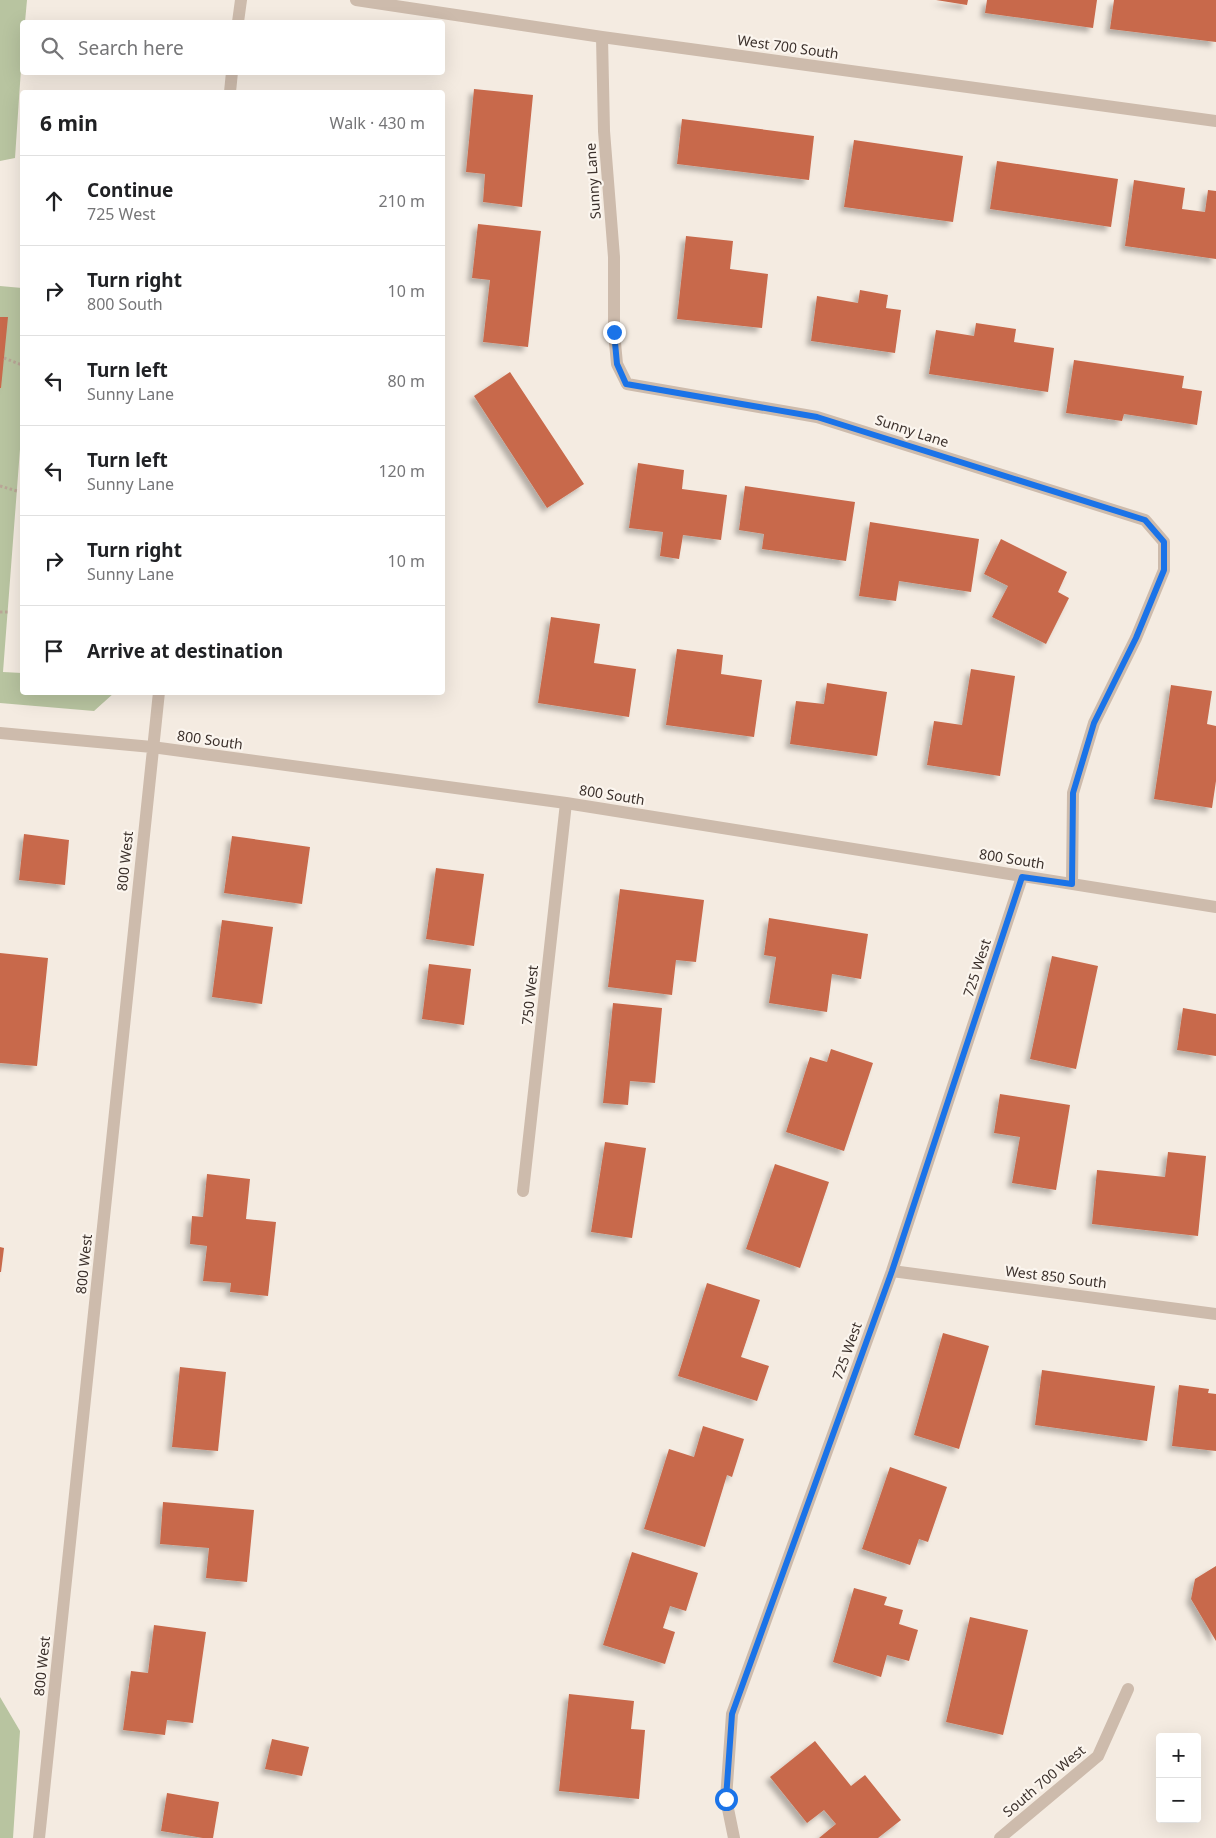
<!DOCTYPE html>
<meta charset="utf-8">
<style>
body{margin:0;font-family:"Noto Sans",sans-serif;background:#f2f2f2;color:#202124}
.controls{position:absolute;right:15px;bottom:15px;display:grid;overflow:hidden;border-radius:5px;box-shadow:0 5px 20px #0002}
.controls button{width:45px;height:45px;display:grid;place-items:center;padding:0;border:0;border-bottom:1px solid #e0e0e0;background:#fff;color:#202124;font:25px sans-serif}
.stop{position:absolute;width:15px;height:15px;margin:-11px;border:4px solid #1a73e8;border-radius:50%;background:#fff}
.stop.end{background:#1a73e8;border-color:#fff;box-shadow:0 1px 5px #0008}
.list{margin:0;padding:0;list-style:none}
h2{display:flex;justify-content:space-between;align-items:center;height:65px;margin:0;padding:0 20px;font-size:21px}
h2 small{font-size:16px;font-weight:400;color:#757577}
.list li{display:grid;grid-template-columns:32px 1fr auto;gap:15px;align-items:center;box-sizing:border-box;height:90px;padding:0 20px;border-top:1px solid #e0e0e0}
.list b{display:block;font-size:19px;white-space:nowrap}
.list p{margin:0;font-size:16px;white-space:nowrap;color:#757577}
.list em{font-size:16px;font-style:normal;color:#757577}
.icon{flex:none;width:28px;height:28px;fill:none;stroke:currentColor;stroke-width:2;stroke-linecap:round;stroke-linejoin:round}
.map{position:relative;flex:none;width:1216px;height:1838px;overflow:hidden}
.search{position:absolute;background:#fff;box-shadow:0 5px 20px #0002;left:20px;top:20px;width:425px;height:55px;display:flex;align-items:center;gap:12px;box-sizing:border-box;padding:0 18px;border-radius:5px;color:#757577;font-size:19px}
.panel{position:absolute;background:#fff;box-shadow:0 5px 20px #0002;left:20px;top:90px;width:425px;height:605px;border-radius:5px}
.map>svg:first-child{display:block}
.green{fill:#b8c4a0}
.building{fill:#c8694b;filter:url(#shadow)}
.lines{fill:none;stroke-linecap:round;stroke-linejoin:round}
.path{stroke:#b9a596;stroke-width:3;stroke-dasharray:2.5 2.5;stroke-linecap:butt}
.minor{stroke:#cdbbac;stroke-width:12}
.route{stroke:#1a73e8;stroke-width:6}
.labels{text-anchor:middle;stroke-width:4.5;stroke-linejoin:round;paint-order:stroke}
.street-label{font-size:14px;fill:#3b302b;stroke:#fbf5ee}
</style>
<div class="map">
<svg width="1216" height="1838" viewBox="0 0 1216 1838">
<defs>
<filter id="shadow"><feDropShadow dx="-4.5" dy="4.5" stdDeviation="2.5" flood-color="#0004"/></filter>
</defs>
<rect width="100%" height="100%" fill="#f4ebe1"/>
<!-- green -->
<path class="green" d="M0,0H27L25,22H22V54L15,158L0,161Z
M0,286L22,288V423L3,672L22,673V692L114,693L94,711L0,703Z
M0,1697L20,1731L13,1838H0Z"/>
<!-- building -->
<path class="building" d="M936,0H968L967,5Z
M987,0H1097L1093,28L985,13Z
M1114,0H1216V42L1110,29Z
M474,89L533,95L522,207L483,202L485,174L466,172Z
M682,119L814,136L809,180L677,164Z
M854,140L963,156L953,222L844,207Z
M997,161L1118,179L1111,227L990,209Z
M1134,180L1185,188L1182,209L1205,212L1208,190L1216,191V259L1125,246Z
M478,224L541,231L528,347L483,342L490,280L472,278Z
M686,236L733,241L730,269L768,274L762,328L677,319Z
M860,290L888,295L886,308L901,310L895,353L811,341L817,296L858,303Z
M0,317H8L1,388H0Z
M976,323L1016,329L1014,342L1054,348L1048,392L929,374L936,330L974,336Z
M1074,360L1184,376L1182,388L1202,391L1197,425L1124,414L1122,421L1066,413Z
M510,372L584,484L547,508L474,396Z
M638,463L684,470L682,489L727,495L721,540L683,535L679,559L660,556L663,532L629,528Z
M745,486L855,502L846,561L762,549L764,534L739,530Z
M870,522L979,539L971,592L899,581L896,601L859,596Z
M1001,539L1067,572L1058,592L1069,598L1046,644L992,617L1008,586L984,574Z
M551,617L600,624L594,663L636,669L629,717L538,703Z
M677,649L723,655L721,674L762,680L754,737L666,725Z
M971,669L1015,676L1000,776L927,765L934,721L962,725Z
M827,683L887,692L877,756L790,744L796,701L824,704Z
M1171,685L1212,691L1207,724L1216,726V781L1212,808L1154,799Z
M24,834L69,840L65,885L19,880Z
M232,836L310,847L302,904L224,893Z
M436,868L484,874L474,946L426,939Z
M620,889L704,900L696,962L676,960L672,995L608,987Z
M769,918L868,934L861,979L832,974L827,1012L769,1003L776,957L764,955Z
M222,920L273,927L262,1004L212,997Z
M0,953L48,958L37,1066L0,1063Z
M1052,956L1098,966L1076,1069L1030,1059Z
M429,964L471,969L464,1025L422,1019Z
M613,1003L662,1008L655,1083L630,1081L628,1105L603,1103Z
M1183,1008L1216,1014V1056L1177,1050Z
M831,1049L873,1063L844,1151L786,1132L810,1057L827,1062Z
M1000,1094L1070,1105L1056,1190L1012,1183L1020,1137L994,1133Z
M605,1142L646,1148L632,1238L591,1232Z
M1168,1152L1206,1156L1198,1236L1092,1224L1097,1170L1165,1177Z
M775,1164L829,1182L800,1268L746,1249Z
M207,1174L250,1179L246,1219L276,1222L268,1296L230,1292L231,1283L203,1281L207,1246L190,1244L192,1216L203,1217Z
M0,1247L4,1248L1,1272H0Z
M707,1283L760,1300L741,1357L769,1366L757,1401L678,1376Z
M943,1333L989,1346L959,1449L914,1435Z
M180,1367L226,1372L218,1451L172,1447Z
M1042,1370L1155,1386L1147,1441L1035,1425Z
M1179,1385L1209,1389L1208,1393L1216,1394V1451L1172,1446Z
M703,1426L744,1439L732,1477L727,1475L705,1547L644,1529L669,1449L694,1457Z
M890,1467L947,1487L928,1542L919,1539L910,1565L862,1549Z
M163,1502L254,1510L247,1582L206,1578L209,1548L160,1544Z
M632,1552L698,1573L686,1611L670,1606L663,1628L675,1632L665,1664L603,1645Z
M1216,1566V1641L1191,1599L1195,1579Z
M854,1588L887,1597L884,1605L903,1610L899,1624L918,1630L909,1661L887,1655L881,1677L833,1662Z
M970,1617L1028,1630L1003,1735L946,1722Z
M154,1625L206,1632L193,1723L167,1720L165,1735L123,1730L131,1671L148,1673Z
M569,1694L634,1701L631,1729L645,1730L639,1799L559,1791Z
M272,1739L309,1747L302,1776L265,1769Z
M815,1741L851,1786L865,1775L901,1820L878,1838H819L836,1824L824,1810L807,1823L770,1777Z
M167,1793L219,1802L213,1838H203L161,1831Z"/>
<g class="lines">
<!-- path -->
<path class="path" d="M4,358L22,365
M0,486L17,491
M0,612H9"/>
<!-- minor -->
<path class="minor" d="M356,0L602,37L1216,121
M238,22L241,0
M602,37L604,131L614,257V332L617,364L627,384L817,417L1145,520L1164,542V570L1136,638L1094,723L1073,793L1072,884
M230,92L232,72
M0,733L152,747L566,803L1216,907
M523,1191L566,803
M892,1271L1216,1314
M39,1838L159,692
M734,1838L726,1799L732,1714L892,1271L1022,877
M1000,1838L1098,1756L1128,1689"/>
</g>
<g class="lines">
<!-- route -->
<path class="route" d="M614,332L617,364L626,384L817,417L1145,520L1164,542V570L1136,638L1094,723L1073,793L1072,884L1022,877L892,1271L732,1714L726,1799"/>
</g>
<g class="labels">
<!-- street labels -->
<g class="street-label">
<text transform="translate(788 47) rotate(8)" y="5">West 700 South</text>
<text transform="translate(593 181) rotate(-94)" y="5">Sunny Lane</text>
<text transform="translate(912 431) rotate(18)" y="5">Sunny Lane</text>
<text transform="translate(210 740) rotate(8)" y="5">800 South</text>
<text transform="translate(612 795) rotate(9)" y="5">800 South</text>
<text transform="translate(1012 859) rotate(9)" y="5">800 South</text>
<text transform="translate(125 861) rotate(-84)" y="5">800 West</text>
<text transform="translate(977 968) rotate(-72)" y="5">725 West</text>
<text transform="translate(530 995) rotate(-84)" y="5">750 West</text>
<text transform="translate(84 1264) rotate(-84)" y="5">800 West</text>
<text transform="translate(1056 1277) rotate(7)" y="5">West 850 South</text>
<text transform="translate(847 1351) rotate(-70)" y="5">725 West</text>
<text transform="translate(42 1666) rotate(-84)" y="5">800 West</text>
<text transform="translate(1044 1781) rotate(-40)" y="5">South 700 West</text>
</g>
</g>
</svg>
<div class="controls">
<button>+</button>
<button>−</button>
</div>
<div class="stop" style="left:726px;top:1799px"></div>
<div class="stop end" style="left:614px;top:332px"></div>
<div class="search"><svg class="icon" aria-label="search" viewBox="0 0 24 24"><circle cx="10" cy="10" r="6"/><path d="M15 15l6 6"/></svg>Search here</div>
<section class="panel">
<h2>6 min<small>Walk · 430 m</small></h2>
<ul class="list">
<li><svg class="icon" aria-label="ahead" viewBox="0 0 24 24"><path d="M12 20V5M6 11l6-6 6 6"/></svg><div><b>Continue</b><p>725 West</p></div><em>210 m</em></li>
<li><svg class="icon" aria-label="right" viewBox="0 0 24 24"><path d="M7 20v-9h11M14 6l5 5-5 5"/></svg><div><b>Turn right</b><p>800 South</p></div><em>10 m</em></li>
<li><svg class="icon" aria-label="left" viewBox="0 0 24 24"><path d="M17 20v-9H6M10 6l-5 5 5 5"/></svg><div><b>Turn left</b><p>Sunny Lane</p></div><em>80 m</em></li>
<li><svg class="icon" aria-label="left" viewBox="0 0 24 24"><path d="M17 20v-9H6M10 6l-5 5 5 5"/></svg><div><b>Turn left</b><p>Sunny Lane</p></div><em>120 m</em></li>
<li><svg class="icon" aria-label="right" viewBox="0 0 24 24"><path d="M7 20v-9h11M14 6l5 5-5 5"/></svg><div><b>Turn right</b><p>Sunny Lane</p></div><em>10 m</em></li>
<li><svg class="icon" aria-label="arrive" viewBox="0 0 24 24"><path d="M6 21V4h12l-3 4 3 4H6"/></svg><div><b>Arrive at destination</b></div></li>
</ul>
</section>
</div>
